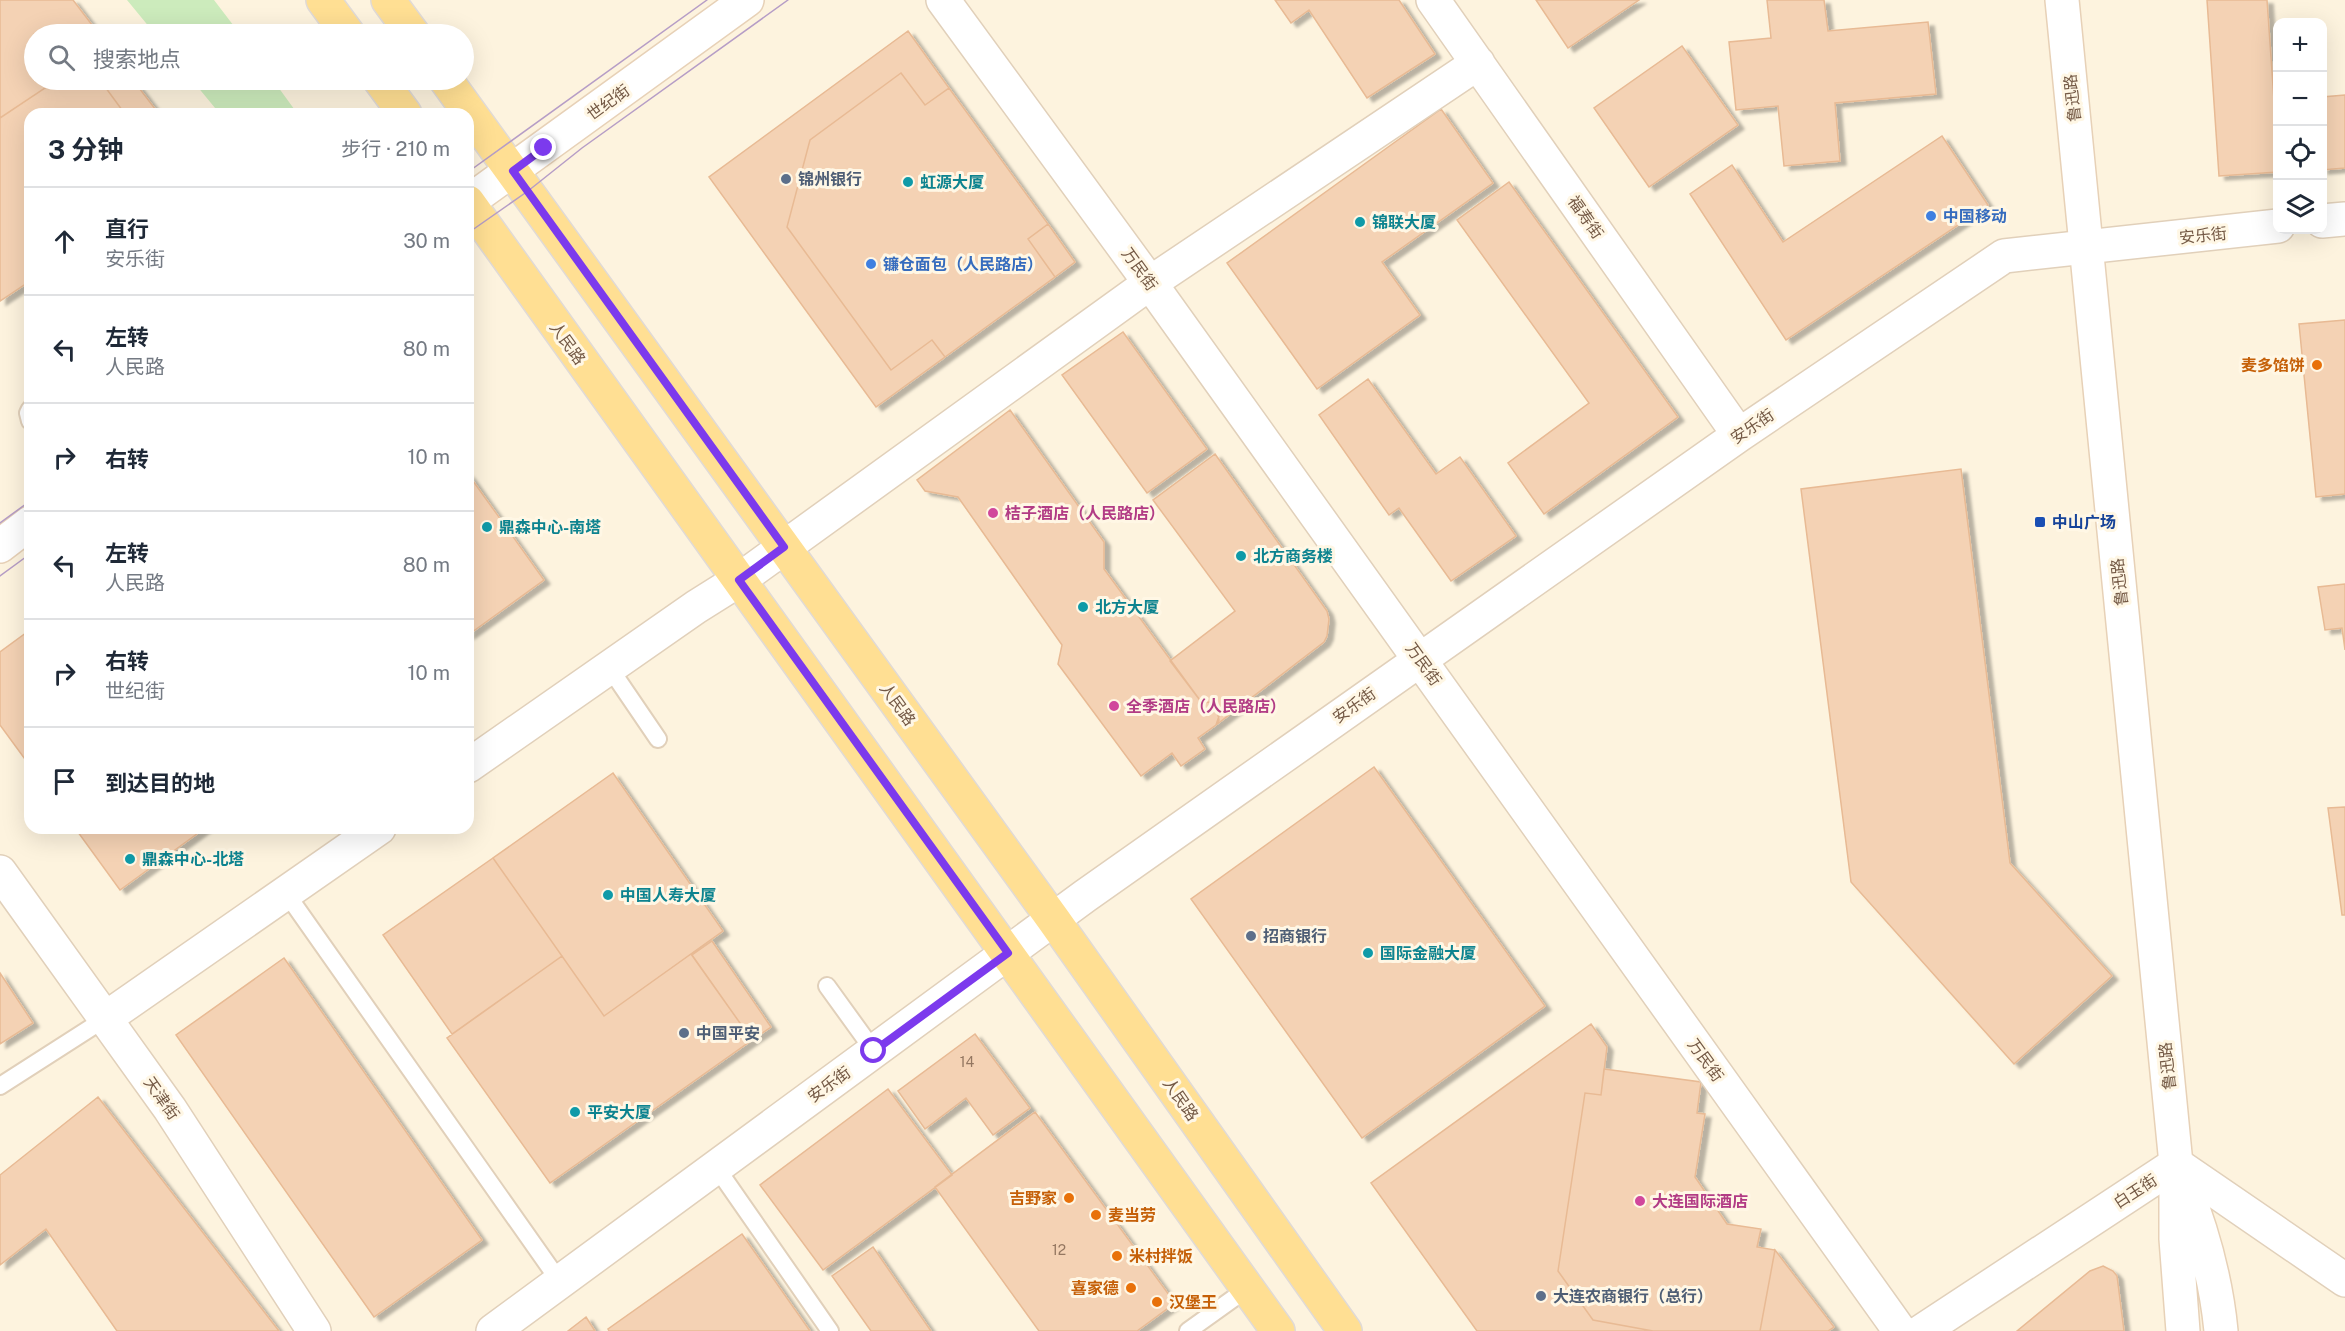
<!DOCTYPE html>
<html lang="zh">
<meta charset="utf-8">
<style>
body{margin:0;font-family:"Public Sans","Noto Sans SC",sans-serif;background:#f2f2f3;color:#1f2937}
.controls{position:absolute;right:18px;top:18px;display:grid;overflow:hidden;border-radius:12px;box-shadow:0 6px 24px #0002}
.controls button{width:54px;height:54px;display:grid;place-items:center;padding:0;border:0;border-bottom:2px solid #e0e1e3;background:#fff;color:#1f2937;font:30px sans-serif}
.stop{position:absolute;width:18px;height:18px;margin:-14px;border:4px solid #7c3aed;border-radius:50%;background:#fff}
.stop.end{background:#7c3aed;border-color:#fff;box-shadow:0 2px 6px #0008}
.list{margin:0;padding:0;list-style:none}
h2{display:flex;justify-content:space-between;align-items:center;height:78px;margin:0;padding:0 24px;font-size:26px}
h2 small{font-size:20px;font-weight:400;color:#747a83}
.list li{display:grid;grid-template-columns:39px 1fr auto;gap:18px;align-items:center;box-sizing:border-box;height:108px;padding:0 24px;border-top:2px solid #e0e1e3}
.list b{display:block;font-size:22px;white-space:nowrap}
.list p{margin:0;font-size:20px;white-space:nowrap;color:#747a83}
.list em{font-size:20px;font-style:normal;color:#747a83}
.icon{flex:none;width:33px;height:33px;fill:none;stroke:currentColor;stroke-width:2;stroke-linecap:round;stroke-linejoin:round}
.map{position:relative;flex:none;width:2345px;height:1331px;overflow:hidden}
.search{position:absolute;background:#fff;box-shadow:0 6px 24px #0002;left:24px;top:24px;width:450px;height:66px;display:flex;align-items:center;gap:15px;box-sizing:border-box;padding:0 21px;border-radius:33px;color:#747a83;font-size:22px}
.panel{position:absolute;background:#fff;box-shadow:0 6px 24px #0002;left:24px;top:108px;width:450px;height:726px;border-radius:18px}
.map>svg:first-child{display:block}
.green{fill:#ccebbc}
.building{fill:#f4d2b4;stroke:#e8ba94;stroke-width:1.5;filter:url(#shadow)}
.lines{fill:none;stroke-linecap:round;stroke-linejoin:round}
.service-casing{stroke:#e1d0ba;stroke-width:20}
.minor-casing{stroke:#e1d0ba;stroke-width:36}
.secondary-casing{stroke:#e7d1b7;stroke-width:36}
.primary-casing{stroke:#e0dad6;stroke-width:36}
.service{stroke:#fff;stroke-width:16}
.minor{stroke:#fff;stroke-width:33}
.secondary{stroke:#fff;stroke-width:33}
.primary{stroke:#ffdf93;stroke-width:33}
.tram{stroke:#b69dc6;stroke-width:1.5}
.route{stroke:#7c3aed;stroke-width:8}
.service-dot{fill:#5c6f8a;stroke:#fff7e5;stroke-width:2}
.culture-dot{fill:#0f9aa8;stroke:#fff7e5;stroke-width:2}
.shop-dot{fill:#3f7fe0;stroke:#fff7e5;stroke-width:2}
.food-dot{fill:#e8710a;stroke:#fff7e5;stroke-width:2}
.hotel-dot{fill:#d1479c;stroke:#fff7e5;stroke-width:2}
.transit-dot{fill:#1a4fb4;stroke:#fff7e5;stroke-width:2}
.labels{text-anchor:middle;stroke-width:6;stroke-linejoin:round;paint-order:stroke}
.number-label{font-size:14px;fill:#947761}
.street-label{font-size:16px;fill:#745945;stroke:#fff7e5}
.service-label{font-size:16px;font-weight:bold;fill:#4e5e75;stroke:#fff7e5;text-anchor:start}
.culture-label{font-size:16px;font-weight:bold;fill:#0d838f;stroke:#fff7e5;text-anchor:start}
.shop-label{font-size:16px;font-weight:bold;fill:#366cbe;stroke:#fff7e5;text-anchor:start}
.food-label{font-size:16px;font-weight:bold;fill:#c56008;stroke:#fff7e5;text-anchor:end}
.hotel-label{font-size:16px;font-weight:bold;fill:#b23c85;stroke:#fff7e5;text-anchor:start}
.transit-label{font-size:16px;font-weight:bold;fill:#164399;stroke:#fff7e5;text-anchor:start}
</style>
<div class="map">
<svg width="2345" height="1331" viewBox="0 0 2345 1331">
<defs>
<filter id="shadow"><feDropShadow dx="6" dy="4" stdDeviation="1.5" flood-color="#0004"/></filter>
</defs>
<rect width="100%" height="100%" fill="#fdf3de"/>
<!-- green -->
<path class="green" d="M127,0H214L240,34H155Z
M192,80H273L297,113L220,114Z"/>
<!-- building -->
<path class="building" d="M0,0H73L99,34H34V80H57L0,118Z
M1275,0H1399L1435,54L1367,98L1309,10L1291,23Z
M1536,0H1639L1568,48Z
M1767,0H1824L1828,31L1928,22L1936,94L1835,103L1840,161L1784,166L1778,106L1736,110L1729,42L1771,38Z
M2207,0H2267L2274,100H2278V172L2219,176Z
M908,31L949,88L925,105L901,73L810,140L787,227L891,370L932,340L945,357L876,407L709,177Z
M1682,46L1738,125L1649,187L1594,108Z
M901,73L925,105L949,88L1048,224L1028,239L1055,277L945,357L932,340L891,370L787,227L810,140Z
M57,80H100L125,114H30V281L0,301V118Z
M100,80H133L159,114H125Z
M2345,95V168L2322,170V97Z
M1441,109L1493,183L1382,262L1420,315L1317,389L1227,263Z
M1942,136L1988,205L1786,340L1690,194L1732,165L1783,242Z
M1509,182L1678,417L1544,514L1508,463L1589,403L1457,220Z
M1048,224L1075,262L1055,277L1028,239Z
M2345,320V494L2316,497L2299,324Z
M1123,332L1207,449L1147,493L1062,375Z
M1368,379L1436,474L1460,457L1516,536L1451,581L1399,508L1389,515L1319,415Z
M1010,410L1104,542V569L1202,703L1210,702L1217,710L1219,720L1216,725L1198,738L1205,749L1181,766L1172,753L1141,776L1058,664L1062,645L958,497L925,491L917,480Z
M1215,454L1327,611L1329,619L1327,636L1324,642L1216,725L1219,716L1215,705L1210,702L1202,703L1170,661L1235,611L1153,500Z
M1961,469L2010,863L2112,976L2014,1064L1851,882L1801,489Z
M468,474L544,580L468,635Z
M2345,584V650L2342,628L2325,630L2318,587Z
M30,630V766L0,725V652Z
M1374,767L1545,1006L1362,1138L1191,899Z
M613,773L723,931L604,1016L493,858Z
M2345,807V915H2342L2328,808Z
M75,828H205L120,890Z
M493,858L562,956L452,1034L383,935Z
M712,941L771,1027L752,1040L692,955Z
M691,954L752,1040L550,1183L447,1038L562,956L604,1016Z
M284,958L482,1240L374,1317L176,1035Z
M0,973L33,1023L0,1044Z
M1591,1024L1607,1047L1601,1095L1585,1093L1558,1271L1593,1320L1653,1331H1477L1371,1183Z
M975,1034L1030,1108L993,1135L966,1098L925,1129L898,1091Z
M1604,1069L1701,1082L1697,1113L1705,1114L1695,1177L1727,1224L1761,1229L1757,1247L1775,1250L1760,1331H1653L1593,1320L1558,1271L1585,1093L1601,1095Z
M888,1089L952,1175L823,1270L760,1185Z
M98,1097L279,1331H117L46,1229L0,1265V1175Z
M1035,1112L1175,1303L1137,1331H1039L935,1187Z
M742,1234L810,1331H609L608,1329Z
M873,1247L931,1331H871L832,1276Z
M1775,1250L1834,1327L1828,1331H1760Z
M2103,1266L2113,1271L2117,1276L2124,1331H2017L2090,1271Z
M586,1317L595,1331H568Z"/>
<g class="lines">
<!-- service casing -->
<g class="service-casing">
<path id="service" d="M30,409L28,413L30,421
M609,667L658,739
M286,893L560,1282
M827,986L874,1051
M0,1086L106,1018
M716,1167L830,1331
M1188,1331L1248,1288"/>
</g>
<!-- minor casing -->
<g class="minor-casing">
<path id="minor" d="M943,0L1150,283L1900,1331
M1433,0L1739,435
M2322,221L2345,219
M468,766L696,607L739,580L1150,283L1478,63
M0,872L170,1109L314,1331
M106,1018L379,828
M493,1331L1085,896L1739,435L2004,256L2278,226
M1922,1331L2176,1164L2345,1280"/>
</g>
<!-- secondary casing -->
<g class="secondary-casing">
<path id="secondary" d="M2062,0L2176,1164V1239L2183,1331
M468,202L747,0
M0,546L30,523
M2183,1182C2203,1232 2216,1278 2221,1331"/>
</g>
<!-- primary casing -->
<g class="primary-casing">
<path id="primary" d="M323,0L348,34
M388,0L413,34
M380,80L405,114
M446,80L1053,919L1345,1331
M468,202L1278,1331"/>
</g>
<!-- service -->
<use href="#service" class="service"/>
<!-- minor -->
<use href="#minor" class="minor"/>
<!-- secondary -->
<use href="#secondary" class="secondary"/>
<!-- primary -->
<use href="#primary" class="primary"/>
<!-- tram -->
<path class="tram" d="M468,172L707,0
M468,233L528,191L582,148L788,0
M0,523L30,501
M0,576L30,554"/>
</g>
<g class="lines">
<!-- route -->
<path class="route" d="M544,148L513,171L784,547L739,580L1008,953L874,1051"/>
</g>
<!-- markers -->
<g class="service-dot">
<circle cx="786" cy="179" r="6"/>
<circle cx="1251" cy="936" r="6"/>
<circle cx="684" cy="1033" r="6"/>
<circle cx="1541" cy="1296" r="6"/>
</g>
<g class="culture-dot">
<circle cx="908" cy="182" r="6"/>
<circle cx="1360" cy="222" r="6"/>
<circle cx="487" cy="527" r="6"/>
<circle cx="1241" cy="556" r="6"/>
<circle cx="1083" cy="607" r="6"/>
<circle cx="130" cy="859" r="6"/>
<circle cx="608" cy="895" r="6"/>
<circle cx="1368" cy="953" r="6"/>
<circle cx="575" cy="1112" r="6"/>
</g>
<g class="shop-dot">
<circle cx="1931" cy="216" r="6"/>
<circle cx="871" cy="264" r="6"/>
</g>
<g class="food-dot">
<circle cx="2317" cy="365" r="6"/>
<circle cx="1069" cy="1198" r="6"/>
<circle cx="1096" cy="1215" r="6"/>
<circle cx="1117" cy="1256" r="6"/>
<circle cx="1131" cy="1288" r="6"/>
<circle cx="1157" cy="1302" r="6"/>
</g>
<g class="hotel-dot">
<circle cx="993" cy="513" r="6"/>
<circle cx="1114" cy="706" r="6"/>
<circle cx="1640" cy="1201" r="6"/>
</g>
<rect class="transit-dot" x="2034" y="516" width="12" height="12" rx="3"/>
<g class="labels">
<!-- number labels -->
<g class="number-label">
<text x="967" y="1067">14</text>
<text x="1059" y="1255">12</text>
</g>
<!-- street labels -->
<g class="street-label">
<text transform="translate(2072 98) rotate(-96)" y="6">鲁迅路</text>
<text transform="translate(608 102) rotate(-36)" y="6">世纪街</text>
<text transform="translate(1586 217) rotate(55)" y="6">福寿街</text>
<text transform="translate(2203 235) rotate(-6)" y="6">安乐街</text>
<text transform="translate(1140 269) rotate(54)" y="6">万民街</text>
<text transform="translate(568 343) rotate(54)" y="6">人民路</text>
<text transform="translate(1752 426) rotate(-34)" y="6">安乐街</text>
<text transform="translate(2119 582) rotate(-96)" y="6">鲁迅路</text>
<text transform="translate(1424 664) rotate(54)" y="6">万民街</text>
<text transform="translate(898 704) rotate(54)" y="6">人民路</text>
<text transform="translate(1354 705) rotate(-35)" y="6">安乐街</text>
<text transform="translate(1706 1060) rotate(54)" y="6">万民街</text>
<text transform="translate(2167 1066) rotate(-96)" y="6">鲁迅路</text>
<text transform="translate(829 1084) rotate(-36)" y="6">安乐街</text>
<text transform="translate(162 1098) rotate(55)" y="6">天津街</text>
<text transform="translate(1181 1099) rotate(55)" y="6">人民路</text>
<text transform="translate(2135 1191) rotate(-33)" y="6">白玉街</text>
</g>
<!-- service labels -->
<g class="service-label">
<text x="798" y="185">锦州银行</text>
<text x="1263" y="942">招商银行</text>
<text x="696" y="1039">中国平安</text>
<text x="1553" y="1302">大连农商银行（总行）</text>
</g>
<!-- culture labels -->
<g class="culture-label">
<text x="920" y="188">虹源大厦</text>
<text x="1372" y="228">锦联大厦</text>
<text x="499" y="533">鼎森中心-南塔</text>
<text x="1253" y="562">北方商务楼</text>
<text x="1095" y="613">北方大厦</text>
<text x="142" y="865">鼎森中心-北塔</text>
<text x="620" y="901">中国人寿大厦</text>
<text x="1380" y="959">国际金融大厦</text>
<text x="587" y="1118">平安大厦</text>
</g>
<!-- shop labels -->
<g class="shop-label">
<text x="1943" y="222">中国移动</text>
<text x="883" y="270">镰仓面包（人民路店）</text>
</g>
<!-- food labels -->
<g class="food-label">
<text x="2305" y="371">麦多馅饼</text>
<text x="1057" y="1204">吉野家</text>
<text x="1108" y="1221" text-anchor="start">麦当劳</text>
<text x="1129" y="1262" text-anchor="start">米村拌饭</text>
<text x="1119" y="1294">喜家德</text>
<text x="1169" y="1308" text-anchor="start">汉堡王</text>
</g>
<!-- hotel labels -->
<g class="hotel-label">
<text x="1005" y="519">桔子酒店（人民路店）</text>
<text x="1126" y="712">全季酒店（人民路店）</text>
<text x="1652" y="1207">大连国际酒店</text>
</g>
<!-- transit labels -->
<g class="transit-label">
<text x="2052" y="528">中山广场</text>
</g>
</g>
</svg>
<div class="controls">
<button>+</button>
<button>−</button>
<button><svg class="icon" aria-label="locate" viewBox="0 0 24 24"><circle cx="12" cy="12" r="6"/><path d="M12 2v4M12 18v4M2 12h4M18 12h4"/></svg></button>
<button><svg class="icon" aria-label="layers" viewBox="0 0 24 24"><path d="M12 4l9 5-9 5-9-5zM3 14l9 5 9-5"/></svg></button>
</div>
<div class="stop" style="left:874px;top:1051px"></div>
<div class="stop end" style="left:544px;top:148px"></div>
<div class="search"><svg class="icon" aria-label="search" viewBox="0 0 24 24"><circle cx="10" cy="10" r="6"/><path d="M15 15l6 6"/></svg>搜索地点</div>
<section class="panel">
<h2>3 分钟<small>步行 · 210 m</small></h2>
<ul class="list">
<li><svg class="icon" aria-label="ahead" viewBox="0 0 24 24"><path d="M12 20V5M6 11l6-6 6 6"/></svg><div><b>直行</b><p>安乐街</p></div><em>30 m</em></li>
<li><svg class="icon" aria-label="left" viewBox="0 0 24 24"><path d="M17 20v-9H6M10 6l-5 5 5 5"/></svg><div><b>左转</b><p>人民路</p></div><em>80 m</em></li>
<li><svg class="icon" aria-label="right" viewBox="0 0 24 24"><path d="M7 20v-9h11M14 6l5 5-5 5"/></svg><div><b>右转</b></div><em>10 m</em></li>
<li><svg class="icon" aria-label="left" viewBox="0 0 24 24"><path d="M17 20v-9H6M10 6l-5 5 5 5"/></svg><div><b>左转</b><p>人民路</p></div><em>80 m</em></li>
<li><svg class="icon" aria-label="right" viewBox="0 0 24 24"><path d="M7 20v-9h11M14 6l5 5-5 5"/></svg><div><b>右转</b><p>世纪街</p></div><em>10 m</em></li>
<li><svg class="icon" aria-label="arrive" viewBox="0 0 24 24"><path d="M6 21V4h12l-3 4 3 4H6"/></svg><div><b>到达目的地</b></div></li>
</ul>
</section>
</div>
